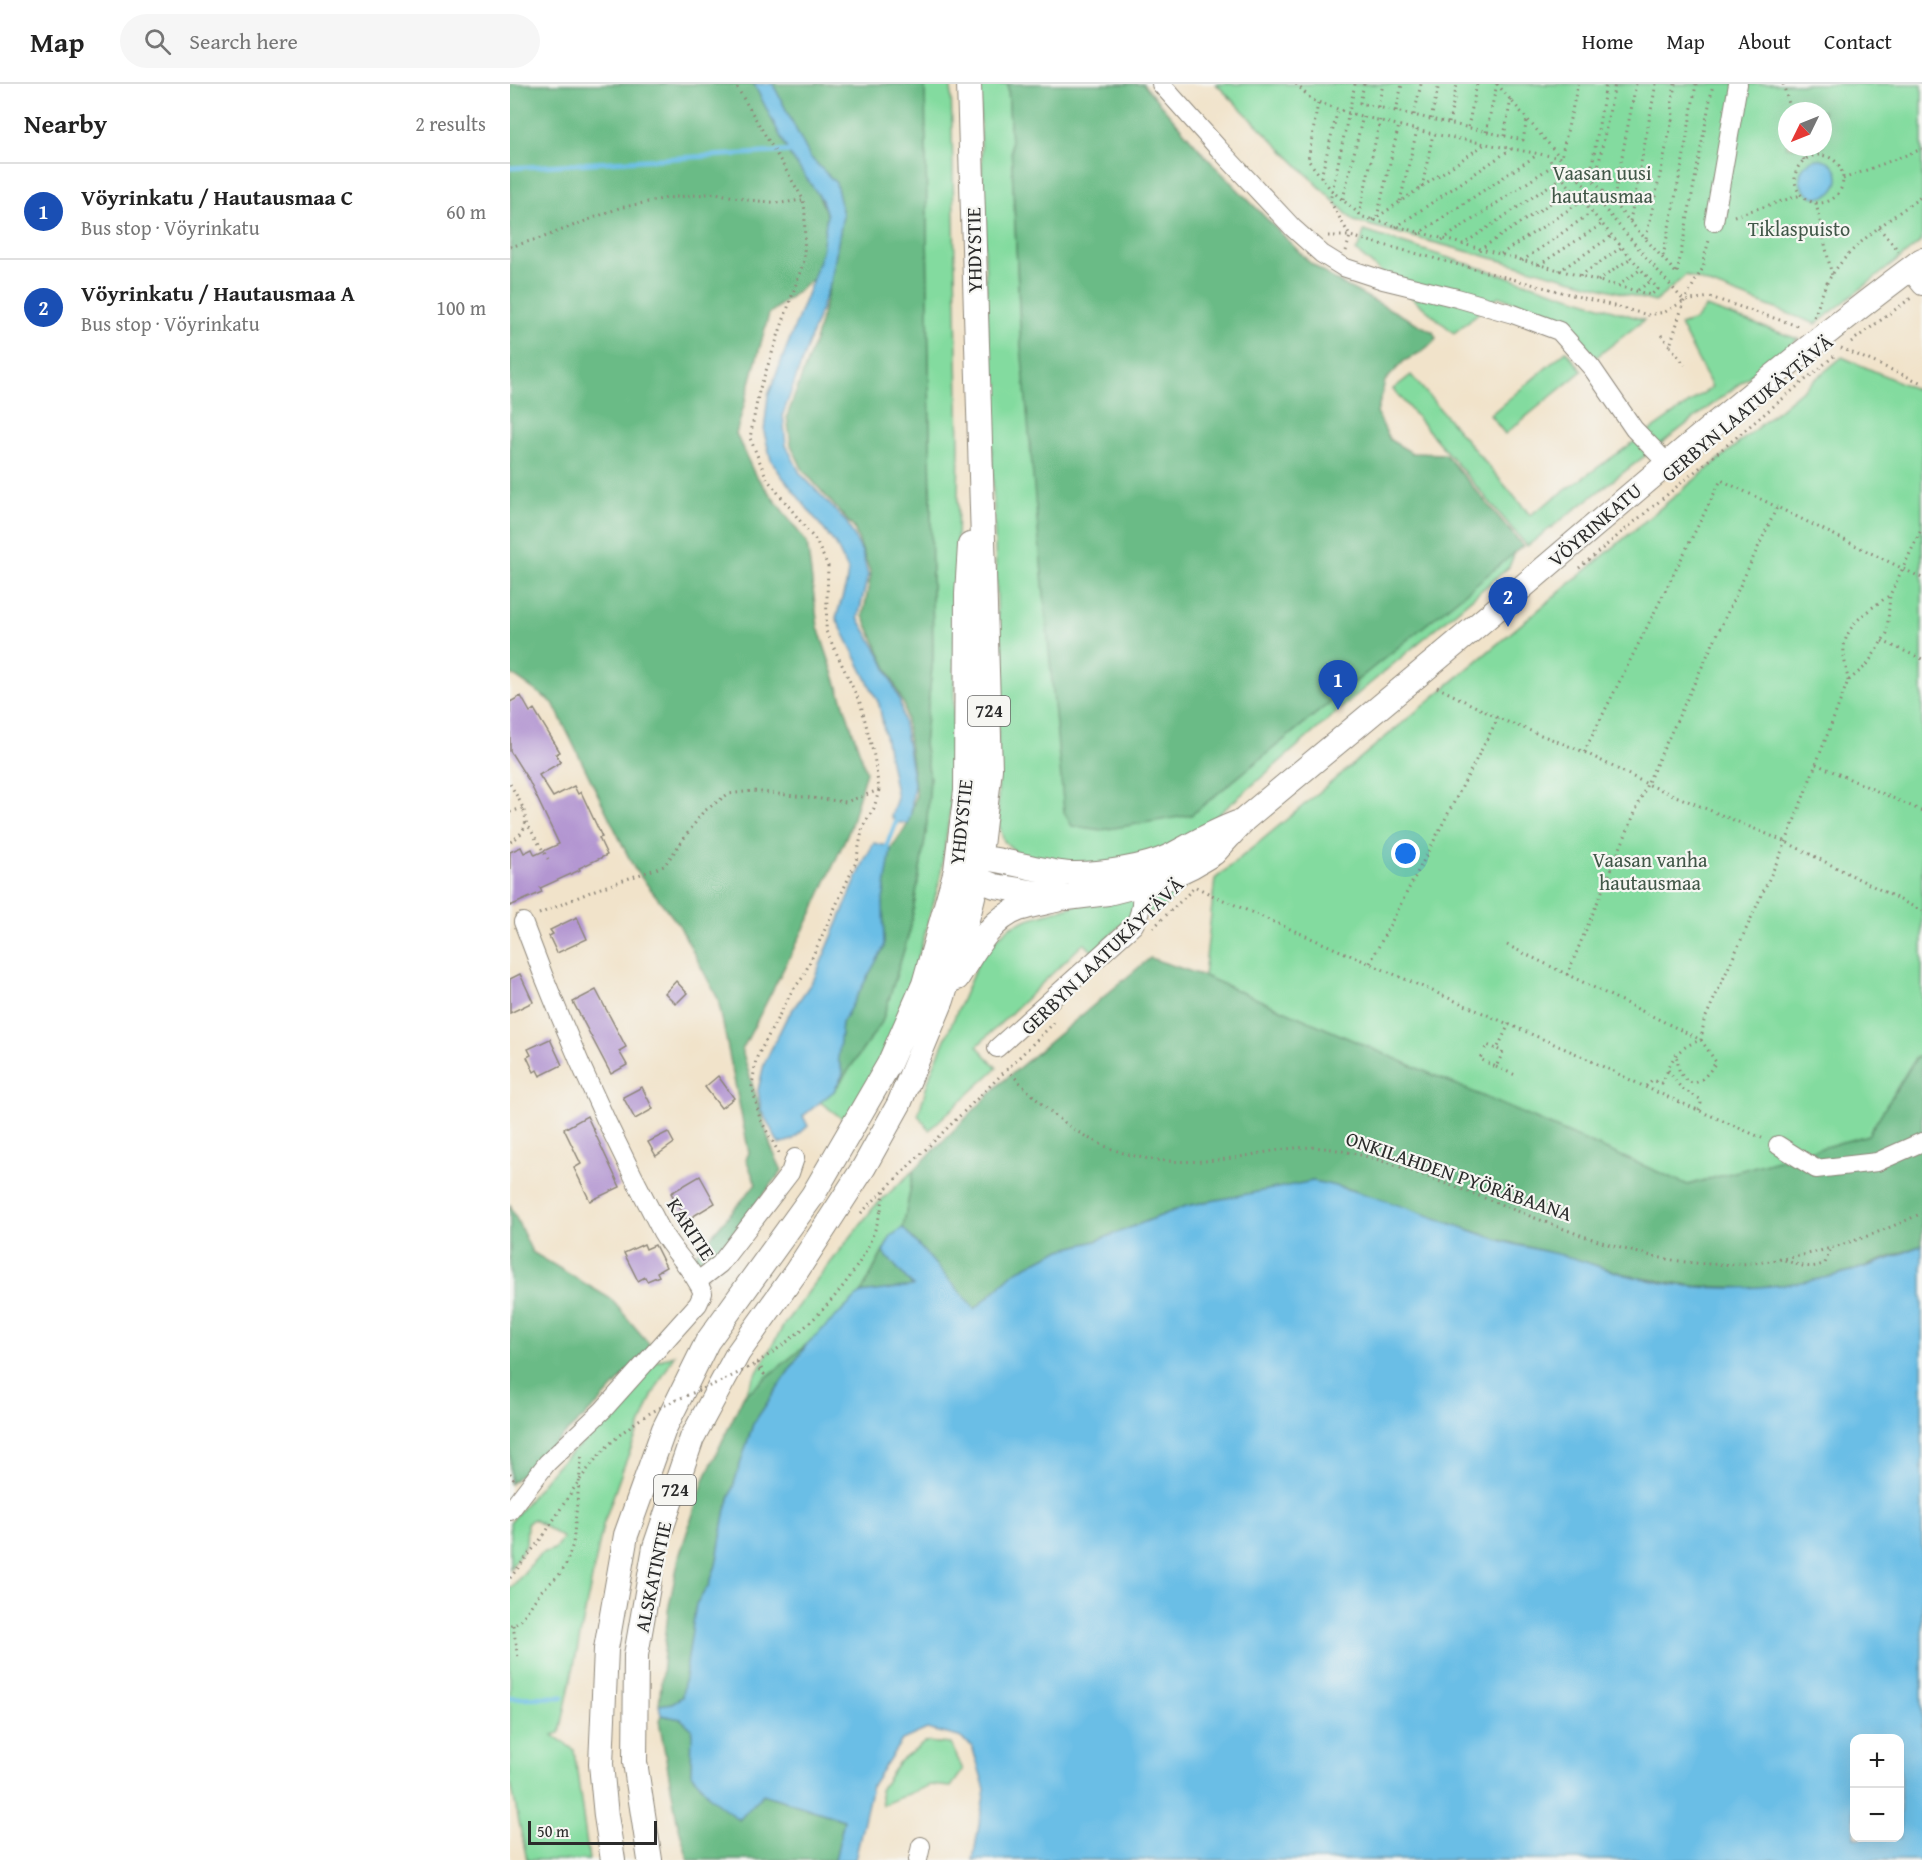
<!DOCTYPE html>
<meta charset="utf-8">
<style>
body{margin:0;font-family:"Gentium Book Plus",serif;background:#f6f6f6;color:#222}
.controls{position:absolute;right:18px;bottom:18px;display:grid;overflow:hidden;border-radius:12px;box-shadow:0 6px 24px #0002}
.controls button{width:54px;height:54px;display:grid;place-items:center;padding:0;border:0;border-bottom:2px solid #e0e0e0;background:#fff;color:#222;font:30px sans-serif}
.compass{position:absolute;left:1268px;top:18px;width:54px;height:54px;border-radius:50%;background:#fff;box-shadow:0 6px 24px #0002;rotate:227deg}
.scale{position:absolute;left:18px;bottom:15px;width:129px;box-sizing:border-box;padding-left:6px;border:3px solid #2b2b2b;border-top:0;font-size:16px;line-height:21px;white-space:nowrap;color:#2b2b2b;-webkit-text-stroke:4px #f6f6f2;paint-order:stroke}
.you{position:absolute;left:896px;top:770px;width:21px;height:21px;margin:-15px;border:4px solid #fff;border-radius:50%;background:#1a73e8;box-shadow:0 0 0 9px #1a73e833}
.badge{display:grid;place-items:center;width:39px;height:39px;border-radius:50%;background:#0b8043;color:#fff;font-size:20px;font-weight:700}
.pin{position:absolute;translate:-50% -50px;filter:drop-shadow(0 2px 3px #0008)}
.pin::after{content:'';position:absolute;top:32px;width:21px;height:18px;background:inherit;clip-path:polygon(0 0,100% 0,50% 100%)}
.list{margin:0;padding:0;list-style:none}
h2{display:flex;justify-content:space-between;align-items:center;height:78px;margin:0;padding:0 24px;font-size:26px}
h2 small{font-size:20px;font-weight:400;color:#767676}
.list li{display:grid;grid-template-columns:39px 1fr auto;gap:18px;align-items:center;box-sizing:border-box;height:96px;padding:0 24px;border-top:2px solid #e0e0e0}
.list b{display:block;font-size:22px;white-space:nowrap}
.list p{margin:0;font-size:20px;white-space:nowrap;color:#767676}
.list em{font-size:20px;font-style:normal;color:#767676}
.icon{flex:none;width:33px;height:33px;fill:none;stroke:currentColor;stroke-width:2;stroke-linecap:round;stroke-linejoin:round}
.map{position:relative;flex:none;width:1412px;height:1776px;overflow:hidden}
header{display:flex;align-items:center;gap:36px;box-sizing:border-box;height:84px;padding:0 30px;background:#fff;border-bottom:2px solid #e0e0e0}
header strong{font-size:28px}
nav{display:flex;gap:33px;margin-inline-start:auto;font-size:21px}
.search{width:420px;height:54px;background:#f6f6f6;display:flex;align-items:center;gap:15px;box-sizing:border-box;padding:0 21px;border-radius:33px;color:#767676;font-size:22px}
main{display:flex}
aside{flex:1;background:#fff}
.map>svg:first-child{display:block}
.green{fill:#83db9f;stroke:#578365;stroke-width:1.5;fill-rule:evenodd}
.forest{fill:#6abb86;stroke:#4a7358;stroke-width:1.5}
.water{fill:#6abee6;stroke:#4a7488;stroke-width:1.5;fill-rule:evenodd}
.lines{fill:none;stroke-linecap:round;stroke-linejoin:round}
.stream{stroke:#6abee6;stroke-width:5}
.building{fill:#b396d1}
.minor-casing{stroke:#8e877a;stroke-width:20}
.major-casing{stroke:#8e877a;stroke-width:26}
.path{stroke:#8e877a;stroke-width:3;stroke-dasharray:1.5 4.5;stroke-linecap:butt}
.minor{stroke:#fff;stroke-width:18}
.major{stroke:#fff;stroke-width:24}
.path-bridge{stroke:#8e877a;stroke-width:3;stroke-dasharray:1.5 4.5;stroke-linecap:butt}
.labels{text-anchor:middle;stroke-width:4.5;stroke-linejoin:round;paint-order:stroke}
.shield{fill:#f6f6f2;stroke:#686867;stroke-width:1.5}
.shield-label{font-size:18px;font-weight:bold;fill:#2b2b2b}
.park-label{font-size:20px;fill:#415748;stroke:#f6f6f2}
.street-label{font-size:20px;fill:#2b2b2b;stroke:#f6f6f2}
</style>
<header>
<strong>Map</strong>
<div class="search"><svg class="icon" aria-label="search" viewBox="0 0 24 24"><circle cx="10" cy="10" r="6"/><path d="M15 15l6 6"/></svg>Search here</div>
<nav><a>Home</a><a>Map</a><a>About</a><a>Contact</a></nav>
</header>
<main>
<aside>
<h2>Nearby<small>2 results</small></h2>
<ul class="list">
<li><span class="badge" style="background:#1a4fb4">1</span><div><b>Vöyrinkatu / Hautausmaa C</b><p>Bus stop · Vöyrinkatu</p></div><em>60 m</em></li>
<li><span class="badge" style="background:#1a4fb4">2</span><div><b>Vöyrinkatu / Hautausmaa A</b><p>Bus stop · Vöyrinkatu</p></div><em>100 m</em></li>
</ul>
</aside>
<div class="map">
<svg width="1412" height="1776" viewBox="0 0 1412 1776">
<rect width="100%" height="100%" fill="#f6f6f2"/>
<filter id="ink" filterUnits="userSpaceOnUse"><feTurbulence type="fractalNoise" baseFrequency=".0167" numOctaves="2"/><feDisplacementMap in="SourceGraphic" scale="12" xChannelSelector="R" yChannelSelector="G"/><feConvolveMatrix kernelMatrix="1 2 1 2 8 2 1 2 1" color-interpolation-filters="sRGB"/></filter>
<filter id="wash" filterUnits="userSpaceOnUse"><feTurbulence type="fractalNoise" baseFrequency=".008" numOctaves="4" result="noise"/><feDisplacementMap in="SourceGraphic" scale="24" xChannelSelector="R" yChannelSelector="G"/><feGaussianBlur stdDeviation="1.35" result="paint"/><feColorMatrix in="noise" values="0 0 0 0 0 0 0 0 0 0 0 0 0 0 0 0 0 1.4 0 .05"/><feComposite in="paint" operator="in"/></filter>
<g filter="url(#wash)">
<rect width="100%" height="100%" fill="#f1e3ca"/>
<!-- green -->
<path class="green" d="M415,0H441L449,362L442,713L430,795L400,904L364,992L337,1038L310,1018L324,1007L372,938L400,846L416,749L420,694L414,660L423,574Z
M469,0H498L511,262L681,731L1005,468L999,483L850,608L694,743L664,762L622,775L566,783L508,770L494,757L488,739V548Z
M706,0H1412V157L1306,240L1176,191L1145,218L844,137ZM1277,27H1313V63H1277Z
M854,147L1134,236L1085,274L1060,243L989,212L944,249L846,167L851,158Z
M1196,223L1288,255L1017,462L883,305L901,291L1020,431L1202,303L1170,241L1185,236Z
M1056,267L1072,287L995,350L980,331Z
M1332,273L1412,308V972L1405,974L1359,1051L1178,1101L694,892L705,795Z
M693,785L654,823L616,836L583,868L574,859L467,962L487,984L419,1046L408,1031L421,988L470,874L486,855L500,843L518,835Z
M404,1086L393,1144L381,1152L351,1209L297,1260L233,1313L275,1239L314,1187L364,1123Z
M164,1271L142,1312L114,1382L93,1441L50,1649L43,1651L64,1666L79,1776H17L0,1695V1505L30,1470L44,1465L53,1454L23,1435L17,1440L16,1461L0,1485V1439L46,1382L103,1332L145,1278Z
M415,1658L441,1660L453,1686L441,1703L420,1701L372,1721L370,1706L388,1679Z"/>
<!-- forest -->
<path class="forest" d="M0,0H244L280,71L306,105L317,131L312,167L303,195L259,230L226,350L244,389L297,459L308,543L356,687L340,744L302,829L232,966L261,1063L272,1087L224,1148L193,1184L182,1174L246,1100L236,1075L239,1069L208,915L169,841L124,784L43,619L0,589Z
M263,0H415L423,574L414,660L420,694L416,749L400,846L372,938L324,1007L333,990L328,975L332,939L374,863L373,816L381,765L398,740L406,711L394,621L353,532L361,490L344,444L293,386L281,361L277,332L306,254L321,197L333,131L326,99L300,73Z
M498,0H633L698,75L799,178L827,197L923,248L926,254L924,258L909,269L894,277L875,297L867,329L880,356L902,369L935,370L1013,462L681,731L592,746L562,742L554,728L511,262Z
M640,874L694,892L1178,1101L1358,1051L1406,974L1412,972V1161L1348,1185L1299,1198L1240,1204L1185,1202L1125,1193L1058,1173L990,1156L839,1105L803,1097L676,1122L586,1157L547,1167L505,1188L465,1225L393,1144L404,1086L492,998Z
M0,1121L22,1168L101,1215L141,1262L88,1320L0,1400Z
M373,1168L404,1203L351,1209Z
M297,1260L243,1340L216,1425L206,1481L199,1501L186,1520L172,1613L162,1619L149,1621L158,1527L169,1473L194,1396L233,1313Z
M151,1631L171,1635L182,1645L181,1689L229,1736L252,1710L334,1736L325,1776H178L167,1736L149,1636Z"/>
<!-- water -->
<path class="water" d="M244,0H263L300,73L326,99L333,131L321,197L273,330L276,361L290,389L337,439L352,468L358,491L348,534L370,571L390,617L404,699L401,729L398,740L386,738L381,732L387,714L369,620L326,534L336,501L338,486L326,461L271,391L261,376L254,348L258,312L303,195L312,167L317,131L312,116L280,71Z
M1290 94a19 19 0 1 1 38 0a19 19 0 1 1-38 0Z
M364,759L377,762L381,765L373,816L374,863L332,939L328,975L333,990L324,1007L293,1032L298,1042L282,1056L269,1060L251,1026L248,1006L254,980L276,935L304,895L355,775Z
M803,1097C867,1110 927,1136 989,1156C1012,1163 1036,1167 1059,1173C1081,1179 1102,1188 1124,1193C1219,1216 1324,1202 1412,1161V1776H463L475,1705L462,1662L449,1653L417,1645L392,1656L362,1701L345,1776H325L334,1736L253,1710L229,1736L201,1714L181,1689L182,1645L171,1635L151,1631L149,1621L162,1619L172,1613L186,1520L199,1501L206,1481L216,1425L243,1340L297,1260L351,1209L403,1202L373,1168L381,1152L393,1144L465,1225L505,1188L547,1167L586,1157L676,1122ZM1390,1654V1754H1344V1654Z"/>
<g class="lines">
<!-- stream -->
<path class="stream" d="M0,84L283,67
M375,767L388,733
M0,1614L52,1613"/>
</g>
<g id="blocks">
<!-- building -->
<path class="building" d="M11,612L20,628L24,625L50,668L46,670L51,678L29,691L43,713L64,702L68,710L71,708L92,753L89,754L97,771L69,784L70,786L30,804L32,808L0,822V768L11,763L14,769L22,765L25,771L49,760L19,697L0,667V618Z
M67,833L77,855L47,869L39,852L43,850L40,846Z
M10,890L23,918L0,929V895Z
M166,897L177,909L166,920L155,909Z
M86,906L116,963L109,967L117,981L101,990L63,918Z
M40,955L52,981L30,992L27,986L24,988L17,973L21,971L18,965Z
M208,992L224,1014L211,1024L195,1003Z
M132,1003L143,1025L125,1035L113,1013Z
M77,1032L110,1103L80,1117L64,1084L71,1080L54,1045Z
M158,1048L164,1059L146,1072L138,1058Z
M190,1092L205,1119L177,1136L161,1109Z
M134,1160L136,1165L145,1161L156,1183L147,1188L149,1192L137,1197L135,1193L128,1197L114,1169Z"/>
</g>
</g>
<g filter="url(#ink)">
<use href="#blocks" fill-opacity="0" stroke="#8e877a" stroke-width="1.5"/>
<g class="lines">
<!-- minor casing -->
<g class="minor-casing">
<path id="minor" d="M651,0L709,65L783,144L812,170L833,183L873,196L947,214L1003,230L1049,247L1082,284L1124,345L1157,379
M1204,138L1228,0
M1399,186L1412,202
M487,964L624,841C634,826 632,806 628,790
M1268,1061L1306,1085L1367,1078L1412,1058
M188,1197L210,1180L280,1089L285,1074
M0,1427L37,1379L93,1326L188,1220L193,1209C183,1185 164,1169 152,1148C99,1048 52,944 13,838
M408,1776L411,1762"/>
</g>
<!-- major casing -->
<g class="major-casing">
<path id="major" d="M456,775C478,769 532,789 560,790C588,791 635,784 660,772C683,760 703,748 727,739
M453,790L485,802L557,814L598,809L657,794L682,782L704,769L735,735C821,663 909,591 995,518C1132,401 1268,283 1412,176
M447,894C463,869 480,835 509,825C521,821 534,819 546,816
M103,1776L96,1732L91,1680L96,1565L116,1451L154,1345L197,1258L303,1111L379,980L414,900L446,786L456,707L457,510L460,461
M140,1776L125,1678L126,1571L145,1463L182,1354L228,1269L286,1188L354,1083L389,1020L432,916L460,825L467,796L480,685L459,0"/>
</g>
<!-- path -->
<path class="path" d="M786,0L802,16L839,29L923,50L1051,74L1068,0
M854,0L850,19L1013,56L1017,35
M987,0L1174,217
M1273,0L1281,27
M808,19L798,76L822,107L853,133L1141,211L1148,205L1042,82L1039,72
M868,23L873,0
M886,27L892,0
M904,31L911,0
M921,35L929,0
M939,39L947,0
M958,43L967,0
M976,48L987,0
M994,52L1001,15
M1290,63L1294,76
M1285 95a24 24 0 1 1 48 0a24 24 0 1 1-48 0Z
M811,93L828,25
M1080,93L1096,0
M1068,94L1080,93L1167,190L1203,0
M1333,95L1412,65
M1085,98L1105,0
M912,103L923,50
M833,115L853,32
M890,117L907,46
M1103,119L1126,0
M1306,119L1322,192
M849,131L870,36
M1224,132L1291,111
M867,133L889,41
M863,136L975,60
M1120,137L1146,0
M886,143L1001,65
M1369,144L1389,167
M908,150L1027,71
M818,152H840L1138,231L1155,228L1174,217L1200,213L1291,243
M1136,154L1163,32L1162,18L1165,0
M932,156L1042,82
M952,161L1052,93
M0,163L34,153L109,124L157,114L206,109L238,116L271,119L292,116
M969,166L1062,105
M836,167L840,152L820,117L845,0
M991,170L1072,117
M1153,172L1173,76L1186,0
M1012,177L1082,128
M1029,181L1092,140
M1049,187L1102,152
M1070,192L1112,163
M1088,197L1121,174
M1108,202L1131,185
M1128,206L1141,197
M1304,233C1309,221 1312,208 1318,197C1339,161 1379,136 1412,112
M1151,251L1160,262L1174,217L1194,182L1193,177L1200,153
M1341,258L1401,214
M1160,262L1175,281
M1331,264L1412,299
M1069,484L1324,272
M1372,557L1412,575
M1338,597C1337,586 1333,574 1334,563C1337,538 1362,524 1380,511
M927,603L988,634L1074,668L1137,700L1276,758L1412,827
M1074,668L1211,396L1267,423
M1306,680L1412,727
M0,700C12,721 28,742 0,758
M0,728L13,724
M16,738L38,775
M686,803L702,811L1067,970L1135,1003L1252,1054
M29,830L85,806L154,782L193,728L218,710L243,707L336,718L369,706L364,672L351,621L316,547L318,482L306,457L257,395L240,354L249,307L294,177L295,127L293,115L225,0
M643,844L683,805
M997,861L1191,956L1206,978C1198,990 1183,1012 1170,988C1167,982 1169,976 1165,971
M860,879L988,634
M1057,891L1137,700L1267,423L1412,494
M975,965L977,961L987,965L999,940
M971,972L970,975L986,983L993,968L987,965
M986,983L1008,992
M497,985C563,1057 615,1087 716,1075C754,1070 789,1058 827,1066C869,1073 908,1090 948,1104C1024,1132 1105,1171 1185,1179C1260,1187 1345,1161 1412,1129
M1136,1002L1142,996L1152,999L1158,986
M1189,1026L1191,1019L1190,1015L1171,1004L1158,986C1164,969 1173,962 1191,956L1194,937L1276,758L1338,597L1357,581L1377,549L1380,511L1412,444
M269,1069L250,1035L242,1002L246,975L282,907L293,893L346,778L353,742L364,724L369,706
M371,1126L375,1104
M351,1129L547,936
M1269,1174C1286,1180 1298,1187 1315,1179L1321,1164
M244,1282L254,1290L248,1278
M0,1389L4,1396
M0,1494L34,1451
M0,1541H3L11,1536L31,1507L49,1491L55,1483L63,1460L72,1369
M3,1541L8,1574"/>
<!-- minor -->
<use href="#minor" class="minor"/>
<!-- major -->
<use href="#major" class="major"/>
<!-- path-bridge -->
<path class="path-bridge" d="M34,1451C59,1412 83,1369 122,1341C151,1319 186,1309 220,1293C274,1268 333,1216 359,1160C364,1149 368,1138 371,1126"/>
</g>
</g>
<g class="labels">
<!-- shield labels -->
<g class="shield">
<rect x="458" y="612" width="42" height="30" rx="4.5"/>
<rect x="144" y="1391" width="42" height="30" rx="4.5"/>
</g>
<g class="shield-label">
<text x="479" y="633">724</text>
<text x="165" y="1412">724</text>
</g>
<!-- park labels -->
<g class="park-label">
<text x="1092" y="96">Vaasan uusi<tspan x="1092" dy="23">hautausmaa</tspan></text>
<text x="1289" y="152">Tiklaspuisto</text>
<text x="1140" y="783">Vaasan vanha<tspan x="1140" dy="23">hautausmaa</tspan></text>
</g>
<!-- street labels -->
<g class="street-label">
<text transform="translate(464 166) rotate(-91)" y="7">YHDYSTIE</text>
<text transform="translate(1237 324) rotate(-40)" y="7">GERBYN LAATUKÄYTÄVÄ</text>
<text transform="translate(1085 441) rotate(-41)" y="7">VÖYRINKATU</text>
<text transform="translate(451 738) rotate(-84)" y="7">YHDYSTIE</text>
<text transform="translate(592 872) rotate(-44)" y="7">GERBYN LAATUKÄYTÄVÄ</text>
<text transform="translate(949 1092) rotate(19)" y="7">ONKILAHDEN PYÖRÄBAANA</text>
<text transform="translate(181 1145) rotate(57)" y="7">KARITIE</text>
<text transform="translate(143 1493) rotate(-78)" y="7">ALSKATINTIE</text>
</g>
</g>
</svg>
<div class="controls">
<button>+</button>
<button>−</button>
</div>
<svg class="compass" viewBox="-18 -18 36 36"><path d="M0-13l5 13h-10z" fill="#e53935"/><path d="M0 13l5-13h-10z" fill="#767676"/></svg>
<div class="scale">50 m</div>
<div class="you"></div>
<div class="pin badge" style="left:828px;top:626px;background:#1a4fb4">1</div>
<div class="pin badge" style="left:998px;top:543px;background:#1a4fb4">2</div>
</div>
</main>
